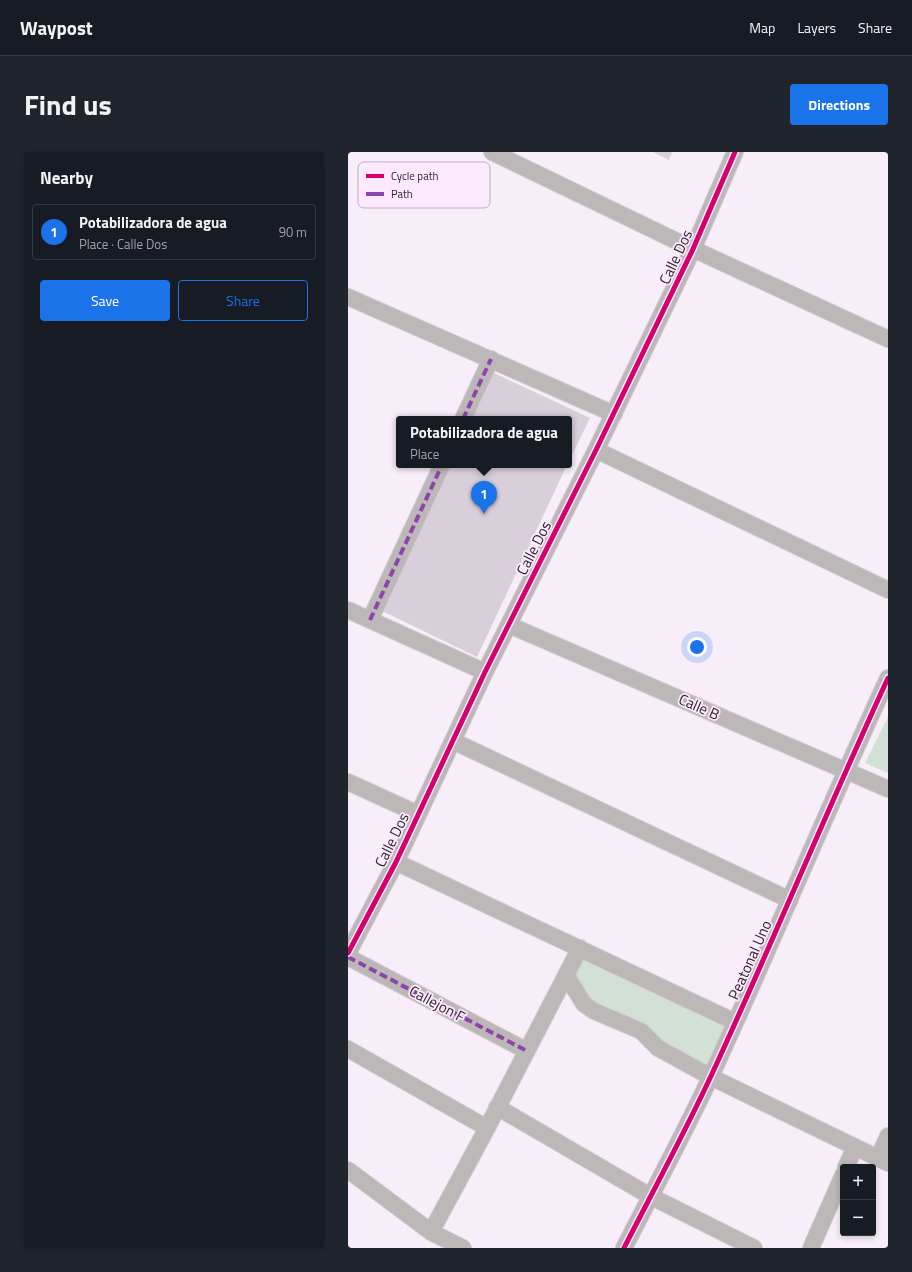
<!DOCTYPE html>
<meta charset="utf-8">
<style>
body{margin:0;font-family:"Titillium Web",sans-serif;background:#20242c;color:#f1f3f6}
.controls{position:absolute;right:12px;bottom:12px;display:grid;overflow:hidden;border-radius:4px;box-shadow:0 2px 6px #0003}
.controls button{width:36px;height:36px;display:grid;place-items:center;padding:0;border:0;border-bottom:1px solid #363941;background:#171b24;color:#f1f3f6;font:20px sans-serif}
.you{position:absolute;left:349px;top:495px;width:14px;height:14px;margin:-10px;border:3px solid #fff;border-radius:50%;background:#1a73e8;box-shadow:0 0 0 6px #1a73e833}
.badge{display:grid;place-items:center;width:26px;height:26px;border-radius:50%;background:#1a73e8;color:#fff;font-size:13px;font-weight:700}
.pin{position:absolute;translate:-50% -33px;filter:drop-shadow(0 1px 2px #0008)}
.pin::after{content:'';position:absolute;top:21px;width:14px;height:12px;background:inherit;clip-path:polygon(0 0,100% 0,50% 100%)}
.popup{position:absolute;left:48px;top:264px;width:176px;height:52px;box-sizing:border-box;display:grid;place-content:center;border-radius:4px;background:#171b24;filter:drop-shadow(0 1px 3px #0005);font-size:13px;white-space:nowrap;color:#9ea1a6}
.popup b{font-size:15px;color:#f1f3f6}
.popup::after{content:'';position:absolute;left:50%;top:100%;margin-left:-8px;border:8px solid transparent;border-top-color:#171b24}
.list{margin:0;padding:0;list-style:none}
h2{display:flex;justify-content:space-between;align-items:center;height:52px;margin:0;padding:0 16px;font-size:17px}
h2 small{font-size:13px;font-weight:400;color:#9ea1a6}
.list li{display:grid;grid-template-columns:26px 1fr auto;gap:12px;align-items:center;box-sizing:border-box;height:56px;margin:0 8px 8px;padding:0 8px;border:1px solid #363941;border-radius:4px}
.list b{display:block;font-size:15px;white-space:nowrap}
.list p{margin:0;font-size:13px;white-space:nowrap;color:#9ea1a6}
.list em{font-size:13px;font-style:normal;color:#9ea1a6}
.actions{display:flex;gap:8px;padding:12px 16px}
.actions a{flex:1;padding:9px 0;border:1px solid #1a73e8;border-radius:4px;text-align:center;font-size:14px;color:#1a73e8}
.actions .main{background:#1a73e8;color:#fff}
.map{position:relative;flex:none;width:540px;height:1096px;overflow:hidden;border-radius:4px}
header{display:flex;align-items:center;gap:24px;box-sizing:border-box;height:56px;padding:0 20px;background:#171b24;border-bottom:1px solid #363941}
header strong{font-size:19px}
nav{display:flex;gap:22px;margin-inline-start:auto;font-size:14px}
.intro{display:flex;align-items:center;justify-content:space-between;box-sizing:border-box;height:96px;padding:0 24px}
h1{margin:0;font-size:28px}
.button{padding:10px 18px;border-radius:4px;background:#1a73e8;color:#fff;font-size:14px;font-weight:700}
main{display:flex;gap:24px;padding:0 24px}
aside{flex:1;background:#171b24;border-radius:4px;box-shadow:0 2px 6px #0003}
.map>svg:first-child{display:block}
.green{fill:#d3e0d6}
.building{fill:#d9cfda}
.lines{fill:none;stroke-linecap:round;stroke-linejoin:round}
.minor-casing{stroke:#d3cbd4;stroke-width:18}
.minor{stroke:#bcb8b7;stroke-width:16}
.quiet{stroke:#8e44ad;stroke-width:4;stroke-dasharray:8 4;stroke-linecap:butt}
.cycleway-casing{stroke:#fce9fe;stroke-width:8}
.cycleway{stroke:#d6006c;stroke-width:5}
.labels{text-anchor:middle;stroke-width:3.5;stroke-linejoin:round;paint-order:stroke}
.street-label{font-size:15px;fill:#2e252f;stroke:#fce9fe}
.key{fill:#fce9fe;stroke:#beaec0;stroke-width:1}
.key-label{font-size:11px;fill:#2e252f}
</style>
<header>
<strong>Waypost</strong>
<nav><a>Map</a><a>Layers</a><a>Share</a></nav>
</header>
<div class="intro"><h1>Find us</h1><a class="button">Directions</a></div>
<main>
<aside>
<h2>Nearby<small></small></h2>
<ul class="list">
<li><span class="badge">1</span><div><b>Potabilizadora de agua</b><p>Place · Calle Dos</p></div><em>90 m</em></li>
</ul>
<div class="actions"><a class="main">Save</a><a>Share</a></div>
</aside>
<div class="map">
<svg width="540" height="1096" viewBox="0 0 540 1096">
<rect width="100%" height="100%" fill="#f8eef9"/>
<!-- green -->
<path class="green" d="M540,565V621L517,611Z
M233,800L382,871L361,920L248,857L221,824Z"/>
<!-- building -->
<path class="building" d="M305,0H324L321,8Z
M142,219L242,266L221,309V267H120Z
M99,313H219L129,505L32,458Z"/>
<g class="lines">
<!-- minor casing -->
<g class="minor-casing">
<path id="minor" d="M144,0L345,97L540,187
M0,145L266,262
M115,267L143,207
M248,298L540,438
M0,458L137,520
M22,468L94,313
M161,473L540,637
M105,589L442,748
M0,630L70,662
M48,710L387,870
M0,801L48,710L137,520L248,298L345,97L387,0
M0,805L179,899
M218,823L236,852L246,859L293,879L310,896L363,925L540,1011
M0,897L139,976
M149,955L302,1044L406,1096
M530,1006L540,984
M498,1015L507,995
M0,1018L83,1080L115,1096
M83,1080L139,976L232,796
M276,1096C305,1039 336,982 363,924C424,792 479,658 540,526
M463,1096L495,1023"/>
</g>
<!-- minor -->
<use href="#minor" class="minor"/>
<!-- quiet -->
<path class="quiet" d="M115,267L143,207
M22,468L94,313
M0,805L179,899"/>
<!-- cycleway casing -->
<g class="cycleway-casing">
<path id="cycleway" d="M0,801L48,710L137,520L248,298L345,97L387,0
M276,1096C305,1039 336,982 363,924C424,792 479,658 540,526"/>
</g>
<!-- cycleway -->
<use href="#cycleway" class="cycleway"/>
</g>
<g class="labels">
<!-- street labels -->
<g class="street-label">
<text transform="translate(328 105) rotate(-65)" y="5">Calle Dos</text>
<text transform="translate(186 396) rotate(-63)" y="5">Calle Dos</text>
<text transform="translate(351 555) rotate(24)" y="5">Calle B</text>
<text transform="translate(44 688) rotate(-64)" y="5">Calle Dos</text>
<text transform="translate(402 808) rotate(-66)" y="5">Peatonal Uno</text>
<text transform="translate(89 852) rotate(28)" y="5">Callejon F</text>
</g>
</g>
<!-- legend -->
<rect x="10" y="10" width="132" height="46" rx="6" class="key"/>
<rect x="18" y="22" width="18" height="4" fill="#d6006c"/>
<rect x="18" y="40" width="18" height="4" fill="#8e44ad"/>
<g class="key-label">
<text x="43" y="28">Cycle path</text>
<text x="43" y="46">Path</text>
</g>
</svg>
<div class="controls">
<button>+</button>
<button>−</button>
</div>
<div class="you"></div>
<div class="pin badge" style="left:136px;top:362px">1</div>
<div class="popup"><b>Potabilizadora de agua</b>Place</div>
</div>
</main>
